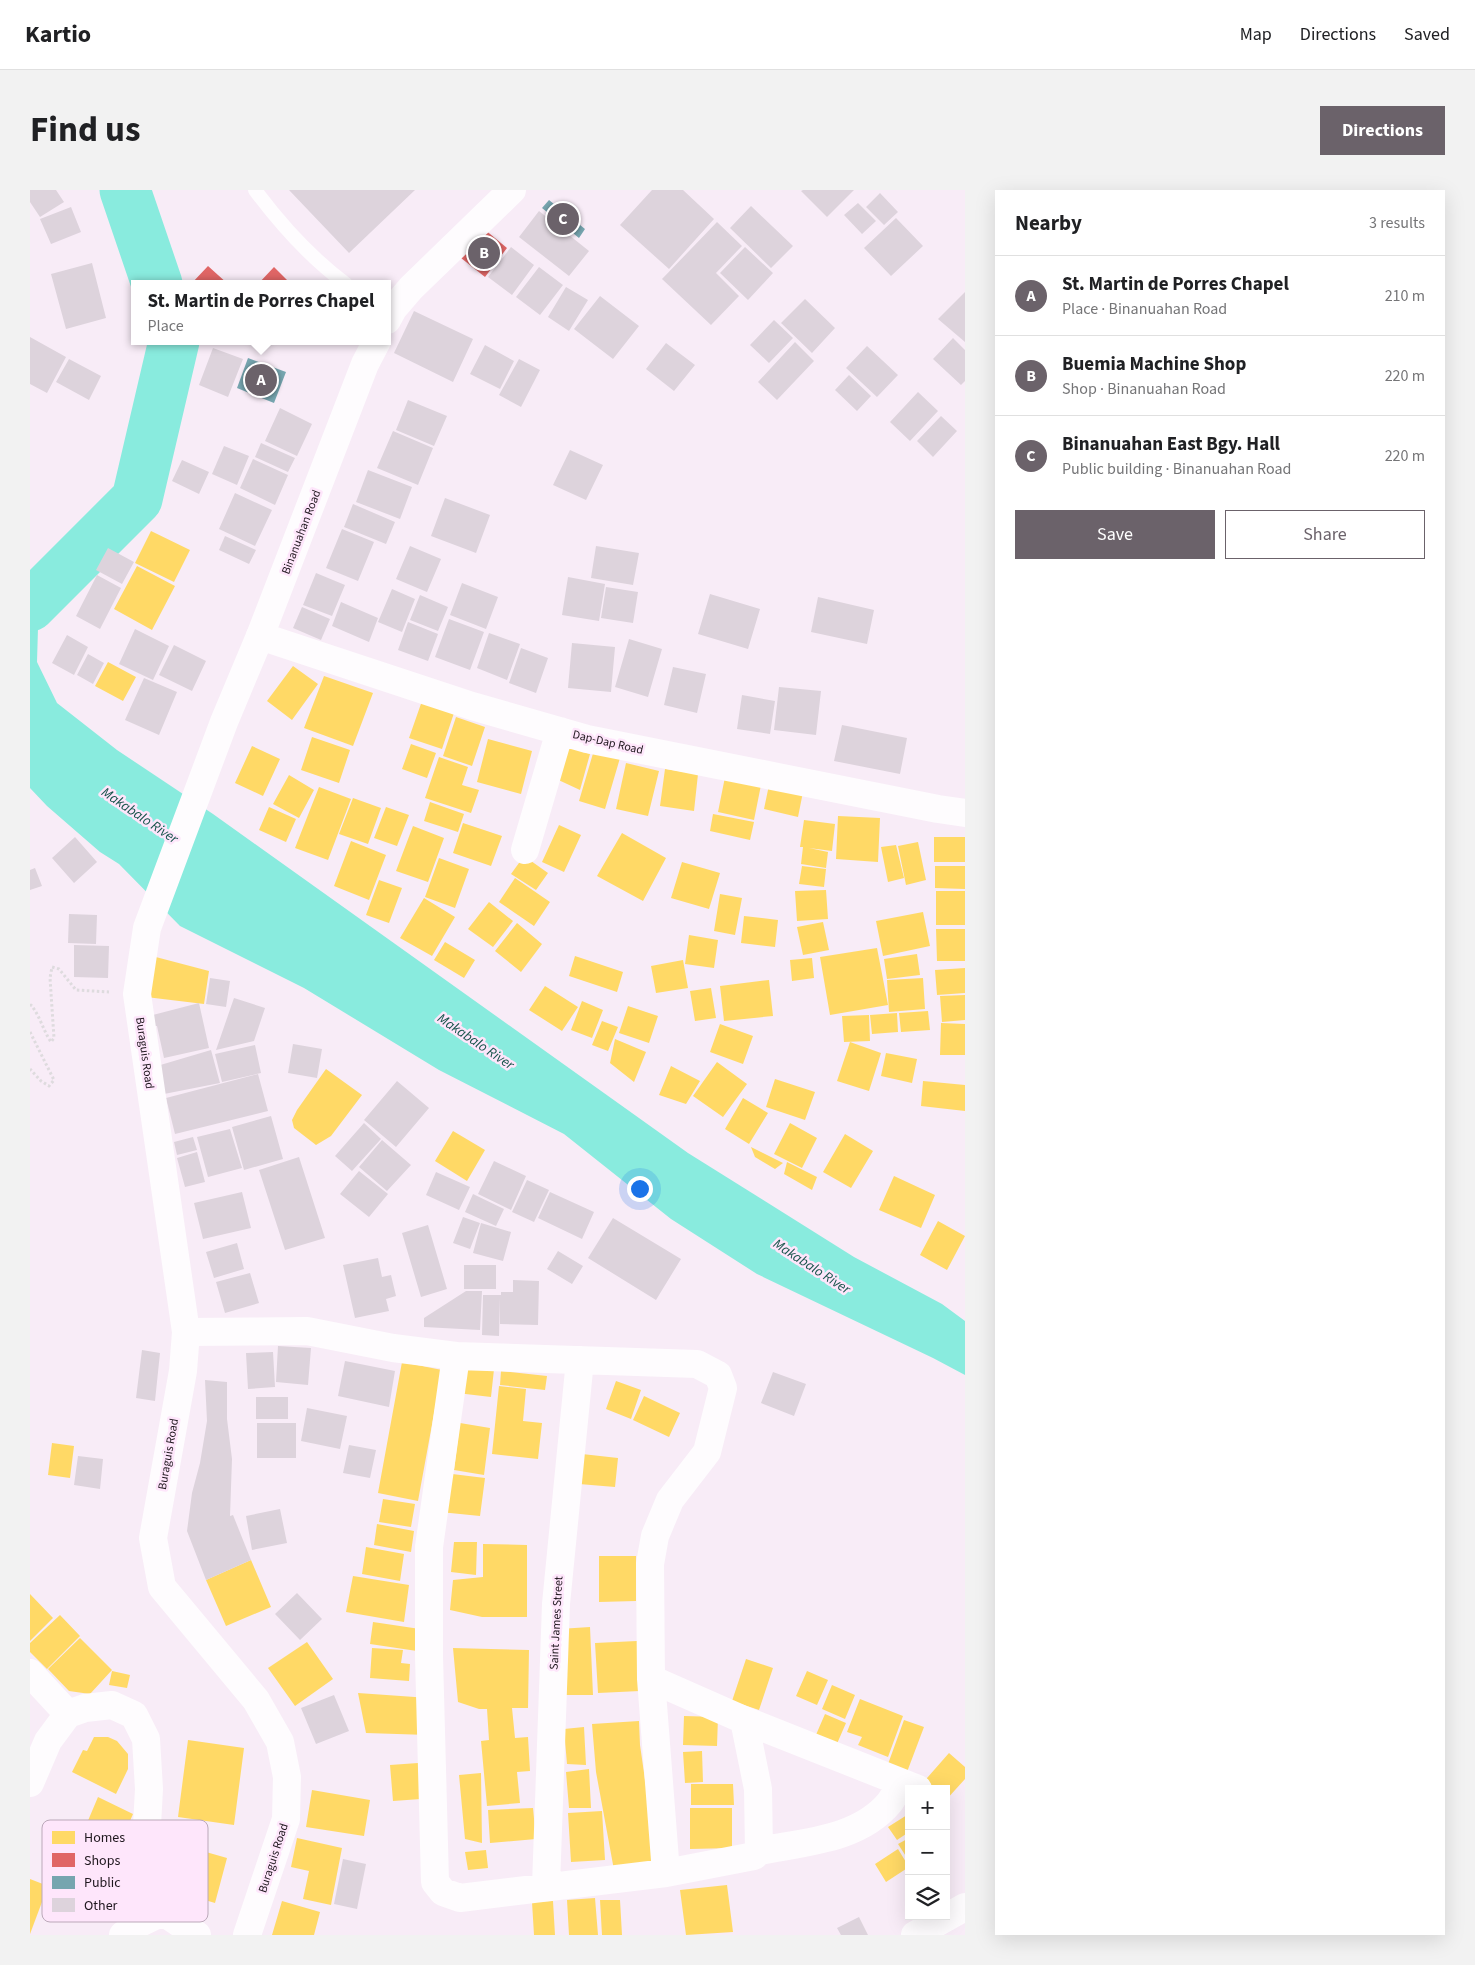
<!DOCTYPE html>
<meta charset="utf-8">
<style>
body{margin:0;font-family:"Source Sans 3",sans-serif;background:#f2f2f2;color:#202124}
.controls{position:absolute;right:15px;bottom:15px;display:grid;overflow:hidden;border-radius:0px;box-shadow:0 5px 20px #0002}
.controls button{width:45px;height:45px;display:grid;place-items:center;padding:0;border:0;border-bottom:1px solid #e0e0e0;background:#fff;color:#202124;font:25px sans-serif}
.you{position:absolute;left:609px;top:998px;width:18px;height:18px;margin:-12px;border:4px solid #fff;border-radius:50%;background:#1a73e8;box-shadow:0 0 0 8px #1a73e833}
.badge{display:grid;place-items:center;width:32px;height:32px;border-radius:50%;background:#6b626a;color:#fff;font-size:16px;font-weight:700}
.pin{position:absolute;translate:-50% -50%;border:2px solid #fff;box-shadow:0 1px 5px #0006}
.popup{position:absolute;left:101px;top:90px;width:260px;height:65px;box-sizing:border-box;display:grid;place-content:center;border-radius:0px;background:#fff;filter:drop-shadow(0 1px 4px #0005);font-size:16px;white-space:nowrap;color:#757577}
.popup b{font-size:19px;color:#202124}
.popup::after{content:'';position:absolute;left:50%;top:100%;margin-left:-10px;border:10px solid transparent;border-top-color:#fff}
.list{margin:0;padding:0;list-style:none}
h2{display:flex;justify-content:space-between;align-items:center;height:65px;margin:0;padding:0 20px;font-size:21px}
h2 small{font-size:16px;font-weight:400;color:#757577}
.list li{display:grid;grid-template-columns:32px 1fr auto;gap:15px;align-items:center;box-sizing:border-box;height:80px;padding:0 20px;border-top:1px solid #e0e0e0}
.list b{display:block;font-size:19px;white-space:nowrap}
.list p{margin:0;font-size:16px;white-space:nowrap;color:#757577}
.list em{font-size:16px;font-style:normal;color:#757577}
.actions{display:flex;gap:10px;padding:15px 20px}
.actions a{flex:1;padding:11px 0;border:1px solid #6b626a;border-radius:0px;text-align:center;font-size:18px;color:#6b626a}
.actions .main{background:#6b626a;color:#fff}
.icon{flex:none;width:28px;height:28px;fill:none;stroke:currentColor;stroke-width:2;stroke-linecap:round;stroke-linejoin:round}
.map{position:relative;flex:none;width:935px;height:1745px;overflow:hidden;border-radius:0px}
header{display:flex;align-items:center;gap:30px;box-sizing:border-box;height:70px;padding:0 25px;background:#fff;border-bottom:1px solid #e0e0e0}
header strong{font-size:24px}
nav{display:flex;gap:28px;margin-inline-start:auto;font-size:18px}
.intro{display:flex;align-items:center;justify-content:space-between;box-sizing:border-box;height:120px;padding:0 30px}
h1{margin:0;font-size:35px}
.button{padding:12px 22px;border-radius:0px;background:#6b626a;color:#fff;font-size:18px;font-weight:700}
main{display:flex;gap:30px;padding:0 30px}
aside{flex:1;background:#fff;border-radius:0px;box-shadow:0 5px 20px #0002}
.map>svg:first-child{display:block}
.water{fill:#89ebde}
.homes{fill:#ffd966}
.shops{fill:#e06666}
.public{fill:#76a5af}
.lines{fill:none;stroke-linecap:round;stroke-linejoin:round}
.river{stroke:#89ebde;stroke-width:51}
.building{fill:#ddd3dc}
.path{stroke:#dedbde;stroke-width:3;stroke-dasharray:2.5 2.5;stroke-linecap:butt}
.lane{stroke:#fefcfe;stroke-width:14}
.street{stroke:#fefcfe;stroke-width:28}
.secondary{stroke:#fefcfe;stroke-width:28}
.labels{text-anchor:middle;stroke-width:5;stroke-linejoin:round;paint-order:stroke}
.street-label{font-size:12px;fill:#1f171e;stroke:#fee6fb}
.water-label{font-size:14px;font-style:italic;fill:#17544b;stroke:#fee6fb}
.key{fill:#fee6fb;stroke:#bba8b9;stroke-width:1}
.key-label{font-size:14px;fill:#1f171e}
</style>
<header>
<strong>Kartio</strong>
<nav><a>Map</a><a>Directions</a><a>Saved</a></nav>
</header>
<div class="intro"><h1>Find us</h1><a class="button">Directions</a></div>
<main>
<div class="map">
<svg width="935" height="1745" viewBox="0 0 935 1745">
<rect width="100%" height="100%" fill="#f8ecf7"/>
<!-- water -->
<path class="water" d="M0,430L8,438L7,472L27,513L87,560L183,624L658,963L824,1067L912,1114L935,1131V1185L903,1168L727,1084L641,1029L534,944L409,880L274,798L150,736L89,674L70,662L17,616L0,598Z"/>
<!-- homes -->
<path class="homes" d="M121,341L160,360L144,392L105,373Z
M107,376L145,396L122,440L84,419Z
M78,472L106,487L93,511L65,496Z
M263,476L288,494L262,530L237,511Z
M294,486L343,503L323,556L274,538Z
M393,508L425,520L412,559L379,548Z
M426,527L455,537L442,576L413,566Z
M282,547L320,560L309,593L271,580Z
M458,549L502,561L491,604L447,592Z
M381,554L406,563L397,588L372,579Z
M528,554L560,564L550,600L522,587Z
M222,556L250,569L233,606L205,593Z
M564,560L590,568L575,619L549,611Z
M409,567L438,577L432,595L449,600L441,623L395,608Z
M596,573L629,581L618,626L586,619Z
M635,579L668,584L664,621L630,616Z
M259,585L284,600L269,628L243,614Z
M695,587L731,595L724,630L688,622Z
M739,595L773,602L768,627L734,619Z
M289,597L321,609L298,670L265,658Z
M323,608L351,618L338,654L309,644Z
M400,612L434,624L428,642L394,631Z
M239,617L266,629L256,652L229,640Z
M356,617L379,625L367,656L344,648Z
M683,624L724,632L720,650L680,641Z
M808,626L850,628L848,672L806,669Z
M774,630L805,634L802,661L779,658L798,662L796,678L771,674L773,657H770Z
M433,633L472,646L461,676L423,663Z
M529,635L551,645L534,682L512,672Z
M383,636L414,648L398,692L366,681Z
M592,643L636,668L613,711L567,686Z
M904,647H935V672H904Z
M321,651L356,665L339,710L304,696Z
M888,652L896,690L876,695L868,656Z
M866,655L874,688L858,692L851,657Z
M494,666L518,683L506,700L481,684Z
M409,668L439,679L425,718L395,707Z
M652,672L690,683L679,719L641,708Z
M772,676L796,679L794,697L769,694Z
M905,676H935V699L905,698Z
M485,688L520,712L504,736L469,712Z
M349,690L372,698L359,733L336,725Z
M796,700L798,729L767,731L765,701Z
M906,701H935V735H906Z
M690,704L712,708L705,745L684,741Z
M394,708L425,727L402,766L370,748Z
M459,712L483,731L463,757L438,739Z
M893,722L900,756L853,766L846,731Z
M714,726L748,730L745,757L711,753Z
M793,732L799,760L773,765L767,737Z
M487,733L512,754L491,782L465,761Z
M906,739H935V771H907Z
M659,745L688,750L684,778L655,774Z
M415,752L445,770L434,788L404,770Z
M847,758L858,815L800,825L790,767Z
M887,764L890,785L857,789L854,769Z
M122,766L179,781L174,814L116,807Z
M545,766L593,782L587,802L539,786Z
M782,768L784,788L762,791L760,770Z
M653,770L658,798L626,803L621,776Z
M935,778V803L907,805L905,780Z
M893,788L895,819L859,822L857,790Z
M739,790L743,826L694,831L690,796Z
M515,796L548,817L532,841L499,820Z
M681,798L686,828L665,831L660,801Z
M935,805V830L912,832L910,806Z
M552,811L573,820L562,848L541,840Z
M598,816L628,826L619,853L589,843Z
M898,821L900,840L871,842L869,823Z
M867,823L868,842L842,844L840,825Z
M839,825L840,851L814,852L812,826Z
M572,831L588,837L578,861L562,855Z
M911,833L935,834V865H910Z
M690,834L723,846L713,874L680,862Z
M585,849L616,862L604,892L580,873Z
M820,852L851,863L839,901L807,891Z
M856,863L887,869L882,893L851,886Z
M687,872L717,894L693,927L663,906Z
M641,876L670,891L656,914L629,905Z
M296,879L332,905L301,946L286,955L264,938L262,930L267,920Z
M745,889L785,902L775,930L736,917Z
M893,891L935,895V921L891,916Z
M713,908L738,923L719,954L695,939Z
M760,933L787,948L772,978L744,964Z
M423,941L455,960L437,991L405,971Z
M815,944L843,961L821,998L793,982Z
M721,957L753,973L745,979L725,967Z
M757,972L787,987L782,1000L754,984Z
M864,986L905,1005L891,1038L849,1020Z
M908,1031L935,1046L917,1080L890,1065Z
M431,1166L465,1170L461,1207L427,1203Z
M372,1172L412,1180L388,1311L348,1303Z
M471,1181L517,1186L515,1200L470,1195Z
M586,1191L611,1200L601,1229L576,1219Z
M469,1196L496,1199L493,1231L512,1233L508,1269L462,1264Z
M614,1206L650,1223L639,1247L603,1230Z
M430,1233L460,1238L454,1285L424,1280Z
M22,1253L44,1256L40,1288L18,1285Z
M552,1264L588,1268L585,1297L549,1294Z
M414,1283L455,1288L450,1326L410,1322Z
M353,1309L385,1314L381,1337L349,1332Z
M347,1334L384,1341L381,1362L344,1355Z
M424,1352H447L446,1385L421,1382Z
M453,1354L497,1355V1427H452L420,1420L423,1390L453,1387Z
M336,1357L374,1364L370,1391L332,1384Z
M569,1366H606V1411L569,1412Z
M221,1370L241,1417L196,1436L176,1390Z
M323,1386L379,1395L374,1432L316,1422Z
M0,1404L23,1428L0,1451Z
M30,1425L50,1446L17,1479L0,1462V1453Z
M343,1432L390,1439L387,1461L340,1454Z
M560,1437L563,1505H534L529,1439Z
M50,1448L82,1480L60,1504L39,1501L18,1479Z
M607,1451L610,1501L568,1503L565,1453Z
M277,1452L303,1489L265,1516L238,1478Z
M342,1458L373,1460L371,1473L380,1474L379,1491L340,1488Z
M423,1458L499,1460L498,1518H482L485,1548L498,1547L500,1581L487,1582L490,1613L457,1616L451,1551L459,1550L457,1519H449L428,1512Z
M716,1469L743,1478L729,1520L702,1511Z
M82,1481L100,1485L97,1498L79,1495Z
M777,1481L798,1490L787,1515L766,1506Z
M802,1495L825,1505L815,1529L792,1519Z
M328,1503L399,1508L398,1545L336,1543Z
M830,1509L873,1526L858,1567L828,1555L832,1547L817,1542Z
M795,1524L816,1533L806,1556L785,1547Z
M654,1526L688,1527L687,1556L653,1555Z
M874,1530L894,1537L877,1582L858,1574Z
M609,1531L610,1555L627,1673L584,1680L566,1582L562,1534Z
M554,1537L556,1575L537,1574L534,1539Z
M64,1547H78L87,1551L98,1564V1579L86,1604L42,1582L53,1560L57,1561Z
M158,1550L214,1558L204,1635L148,1627Z
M672,1561L673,1592L655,1593L653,1562Z
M919,1563L935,1577V1589L916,1610V1599H894L890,1596Z
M388,1573L391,1609L363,1611L360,1575Z
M559,1579L561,1618H539L536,1582Z
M451,1583L452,1653L435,1649L429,1585Z
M661,1594H703L704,1615H661Z
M282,1600L340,1610L334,1646L276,1637Z
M68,1607L103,1624L79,1679L38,1661L53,1631L57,1633Z
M503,1618L506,1649L460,1653L458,1620Z
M660,1618H702V1658L660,1659Z
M572,1621L575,1670L541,1672L538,1623Z
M877,1625L879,1628V1642L867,1650L858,1637Z
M267,1648L312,1658L301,1715L273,1709L279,1681L261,1677Z
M879,1648V1671L868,1654Z
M148,1654L197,1668L185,1713L155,1704L158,1694L146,1691L148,1683L143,1682L146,1674L142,1673Z
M868,1659L879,1677L856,1692L845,1674Z
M456,1660L458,1678L438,1680L435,1662Z
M0,1689L18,1696L0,1744Z
M697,1695L703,1742L656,1745L650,1700Z
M565,1708L568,1745H539L537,1710Z
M570,1710H590L592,1745H572Z
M252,1711L290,1722L284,1745H242Z
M523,1711L525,1745H504L502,1712Z"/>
<!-- shops -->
<path class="shops" d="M454,39L477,58L455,87L431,68Z
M178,76L198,94H161Z
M244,77L261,94H228Z
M221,151H244L233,162Z"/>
<!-- public -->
<path class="public" d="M519,10L555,39L549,48L512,18Z
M218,168L256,182L244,213L207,198Z"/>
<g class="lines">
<!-- river -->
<path class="river" d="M95,0L127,94
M0,416L107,309L144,151"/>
</g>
<!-- building -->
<path class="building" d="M0,0H26L34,12L10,27L0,12Z
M259,0H385L319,63Z
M622,0H653L684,29L639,79L590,35Z
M773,0H824L797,27L771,1Z
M850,3L868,22L854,35L836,17Z
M828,13L846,31L832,44L814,25Z
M721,16L763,56L741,78L700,38Z
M41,17L51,42L21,54L10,29Z
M509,21L559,61L539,86L489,47Z
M866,28L893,56L861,86L834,58Z
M687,32L712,56L686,83L709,106L681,135L632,89Z
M481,57L504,75L482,105L458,87Z
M715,57L743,83L718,110L690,83Z
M62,73L76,128L36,139L21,84Z
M509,77L533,95L510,125L486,107Z
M536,97L558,110L539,141L518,127Z
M935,102V152L908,129Z
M570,106L609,136L583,169L544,139Z
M775,109L805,138L782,163L751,133Z
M384,121L443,149L423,192L364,163Z
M744,130L763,148L739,173L720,155Z
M0,147L36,167L17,203L0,194Z
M923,148L935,160V191L931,195L903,169Z
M765,152L784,171L747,210L728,192Z
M636,153L665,175L644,201L616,179Z
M455,155L484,171L470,199L440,184Z
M837,156L868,185L847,207L816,178Z
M183,158L213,169L198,207L169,195Z
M39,169L71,186L59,210L26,192Z
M489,169L510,180L491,217L469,205Z
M819,185L841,206L827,221L805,200Z
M888,202L908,221L880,251L860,232Z
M378,210L417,226L404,256L366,240Z
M250,218L282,234L267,266L235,251Z
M911,226L927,241L903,267L887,251Z
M363,241L403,258L388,295L347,278Z
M231,253L265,268L258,282L225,267Z
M194,256L219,266L207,295L182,284Z
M540,260L573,275L556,310L523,295Z
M223,269L258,285L245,315L210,298Z
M152,270L179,282L169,304L142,291Z
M338,280L382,297L370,329L326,312Z
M205,303L242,320L225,356L189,339Z
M415,308L460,325L446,363L401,346Z
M323,314L365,332L356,354L314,337Z
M312,339L344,352L328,391L296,378Z
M195,346L226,360L219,374L189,360Z
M380,356L411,369L397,402L366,389Z
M566,356L609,363L603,395L561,388Z
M78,358L104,372L92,394L66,380Z
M286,383L315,395L302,426L273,415Z
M67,385L91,398L70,439L46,426Z
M538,387L575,394L569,431L532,425Z
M432,393L468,407L456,439L420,425Z
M576,397L608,402L603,433L571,428Z
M362,399L385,409L372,442L348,432Z
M680,404L730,419L718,459L668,444Z
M390,405L418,417L408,441L380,430Z
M788,407L844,420L837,454L781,442Z
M311,412L348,428L339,452L302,436Z
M272,417L300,429L291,450L263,438Z
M419,429L454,442L440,480L405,467Z
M378,432L408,444L398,471L368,460Z
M105,439L139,456L123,490L89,474Z
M459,443L490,454L477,490L447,478Z
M37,445L58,457L44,485L22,473Z
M599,449L632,459L618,507L585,497Z
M542,453L585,457L581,502L538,498Z
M144,455L176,471L162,501L129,485Z
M491,458L518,468L506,503L479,493Z
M58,464L74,473L63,494L47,485Z
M643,477L676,484L667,523L634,515Z
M114,488L147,502L129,545L95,530Z
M749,497L791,501L786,545L744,540Z
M712,505L745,511L740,544L707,539Z
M812,535L877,548L870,584L804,571Z
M45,647L67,672L44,693L22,668Z
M5,678L12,696L0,700V680Z
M39,724L67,725L66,754L38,753Z
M44,755L79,756L78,788L44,787Z
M180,788L200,791L196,817L176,814Z
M204,808L235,818L224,851L186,860Z
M169,813L179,858L134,868L127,836H122L119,826Z
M263,854L292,859L287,888L258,883Z
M225,855L231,883L192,892L185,864Z
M181,860L190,893L134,904L127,876Z
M228,884L238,921L145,944L136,908Z
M367,891L399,918L366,957L334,930Z
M241,926L253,969L214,980L202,937Z
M334,933L351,949L322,981L305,966Z
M200,939L212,978L178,987L167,947Z
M163,947L167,960L147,965L144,952Z
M352,950L381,975L357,1001L329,977Z
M167,962L175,992L155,997L147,968Z
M269,967L295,1048L255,1060L229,980Z
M464,971L496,986L481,1020L448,1004Z
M329,981L358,1004L339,1027L310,1004Z
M406,982L440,997L429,1020L396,1005Z
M497,990L519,1000L504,1032L482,1022Z
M212,1002L221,1038L173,1049L164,1013Z
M520,1002L564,1022L552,1049L508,1028Z
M443,1004L474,1019L466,1036L435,1022Z
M433,1027L450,1033L440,1059L423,1053Z
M583,1028L651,1069L626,1110L558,1068Z
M451,1033L481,1042L473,1071L443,1063Z
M398,1035L417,1099L391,1107L372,1043Z
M207,1053L214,1079L184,1088L176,1062Z
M528,1061L553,1076L542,1094L517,1079Z
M348,1068L352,1087L361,1085L366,1106L356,1109L359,1121L325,1128L313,1075Z
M434,1075H466V1099H434Z
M220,1083L229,1113L195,1123L186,1092Z
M483,1090L509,1091L508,1135L470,1134V1108L469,1146L452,1145L453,1105H471V1102H483Z
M436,1101H452L450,1140L394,1137V1128Z
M248,1156L281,1158L278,1195L246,1192Z
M112,1160L130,1163L125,1211L106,1208Z
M243,1162L245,1197L218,1199L216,1163Z
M315,1171L365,1181L359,1217L308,1206Z
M743,1182L776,1194L764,1226L731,1213Z
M175,1190L197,1192V1229L202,1269L200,1326L203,1325L221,1370L176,1390L157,1341L162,1303L170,1273L177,1231Z
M226,1207H258V1229H226Z
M277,1218L317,1226L310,1259L271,1251Z
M227,1233H266V1268H227Z
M319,1255L346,1260L340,1288L313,1283Z
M48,1266L73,1269L70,1299L44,1295Z
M250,1319L257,1353L222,1360L216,1326Z
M267,1403L292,1429L270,1450L245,1424Z
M304,1505L319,1541L286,1554L271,1518Z
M313,1669L336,1674L327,1719L304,1714Z
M829,1727L838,1745H811L807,1738Z"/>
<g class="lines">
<!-- path -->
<path class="path" d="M0,816L1,815C10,826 13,840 21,852L24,848L20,788L22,777L29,779L46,800L79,802
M0,842L24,890L19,896L11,891L0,879"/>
<!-- lane -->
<path class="lane" d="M225,0C251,35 281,68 316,94"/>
<!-- street -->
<path class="street" d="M230,446L442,516L557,549L908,619L935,623
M495,660L530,541
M156,1142L277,1141L363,1158L426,1166L399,1357V1466L405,1692L413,1702L430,1708L636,1683L724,1666L729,1661L728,1599L714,1530
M426,1166L667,1174L688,1185L693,1198L677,1262L640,1310L625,1346L620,1374L621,1489L636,1683
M0,1483L38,1524
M621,1489L714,1530L888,1599
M0,1593L18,1551L38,1524L55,1518L82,1515L104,1525L116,1549L119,1599L117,1635L122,1700L133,1722L167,1745
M729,1661C774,1652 829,1650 860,1612C864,1606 868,1599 872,1593
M516,1696L526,1414L550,1170
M93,1745L106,1735L133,1722
M885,1745L935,1717"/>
<!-- secondary -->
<path class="secondary" d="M357,130L363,119L381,98L482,0
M217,1745L256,1629L257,1587L250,1552L226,1510L132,1397L123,1348L153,1181L156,1142L107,804L117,738L194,532L230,446L335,174L347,151"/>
</g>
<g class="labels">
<!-- street labels -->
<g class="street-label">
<text transform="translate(271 342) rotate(-69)" y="4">Binanuahan Road</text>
<text transform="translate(578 552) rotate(13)" y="4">Dap-Dap Road</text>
<text transform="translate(115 863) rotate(82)" y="4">Buraguis Road</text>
<text transform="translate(138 1264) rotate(-80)" y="4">Buraguis Road</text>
<text transform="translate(526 1433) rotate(-87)" y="4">Saint James Street</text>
<text transform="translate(243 1668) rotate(-72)" y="4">Buraguis Road</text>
</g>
<!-- water labels -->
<g class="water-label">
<text transform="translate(110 625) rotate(34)" y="5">Makabalo River</text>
<text transform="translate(446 851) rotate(34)" y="5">Makabalo River</text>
<text transform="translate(782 1076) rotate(33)" y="5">Makabalo River</text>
</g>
</g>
<!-- legend -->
<rect x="12" y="1630" width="166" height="102" rx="8" class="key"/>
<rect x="22" y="1641" width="23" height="13" fill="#ffd966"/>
<rect x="22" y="1663" width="23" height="14" fill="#e06666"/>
<rect x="22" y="1686" width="23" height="13" fill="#76a5af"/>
<rect x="22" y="1708" width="23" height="14" fill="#ddd3dc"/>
<g class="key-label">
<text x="54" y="1652">Homes</text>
<text x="54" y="1675">Shops</text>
<text x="54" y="1697">Public</text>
<text x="54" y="1720">Other</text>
</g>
</svg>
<div class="controls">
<button>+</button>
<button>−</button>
<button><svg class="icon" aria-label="layers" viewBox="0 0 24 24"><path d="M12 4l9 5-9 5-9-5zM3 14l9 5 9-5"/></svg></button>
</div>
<div class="you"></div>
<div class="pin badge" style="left:231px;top:190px">A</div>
<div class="popup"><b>St. Martin de Porres Chapel</b>Place</div>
<div class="pin badge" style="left:454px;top:63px">B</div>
<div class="pin badge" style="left:533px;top:29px">C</div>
</div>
<aside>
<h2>Nearby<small>3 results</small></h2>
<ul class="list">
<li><span class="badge">A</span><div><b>St. Martin de Porres Chapel</b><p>Place · Binanuahan Road</p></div><em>210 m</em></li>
<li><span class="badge">B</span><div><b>Buemia Machine Shop</b><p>Shop · Binanuahan Road</p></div><em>220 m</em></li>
<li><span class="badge">C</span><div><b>Binanuahan East Bgy. Hall</b><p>Public building · Binanuahan Road</p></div><em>220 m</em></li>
</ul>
<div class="actions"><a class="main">Save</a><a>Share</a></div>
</aside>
</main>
